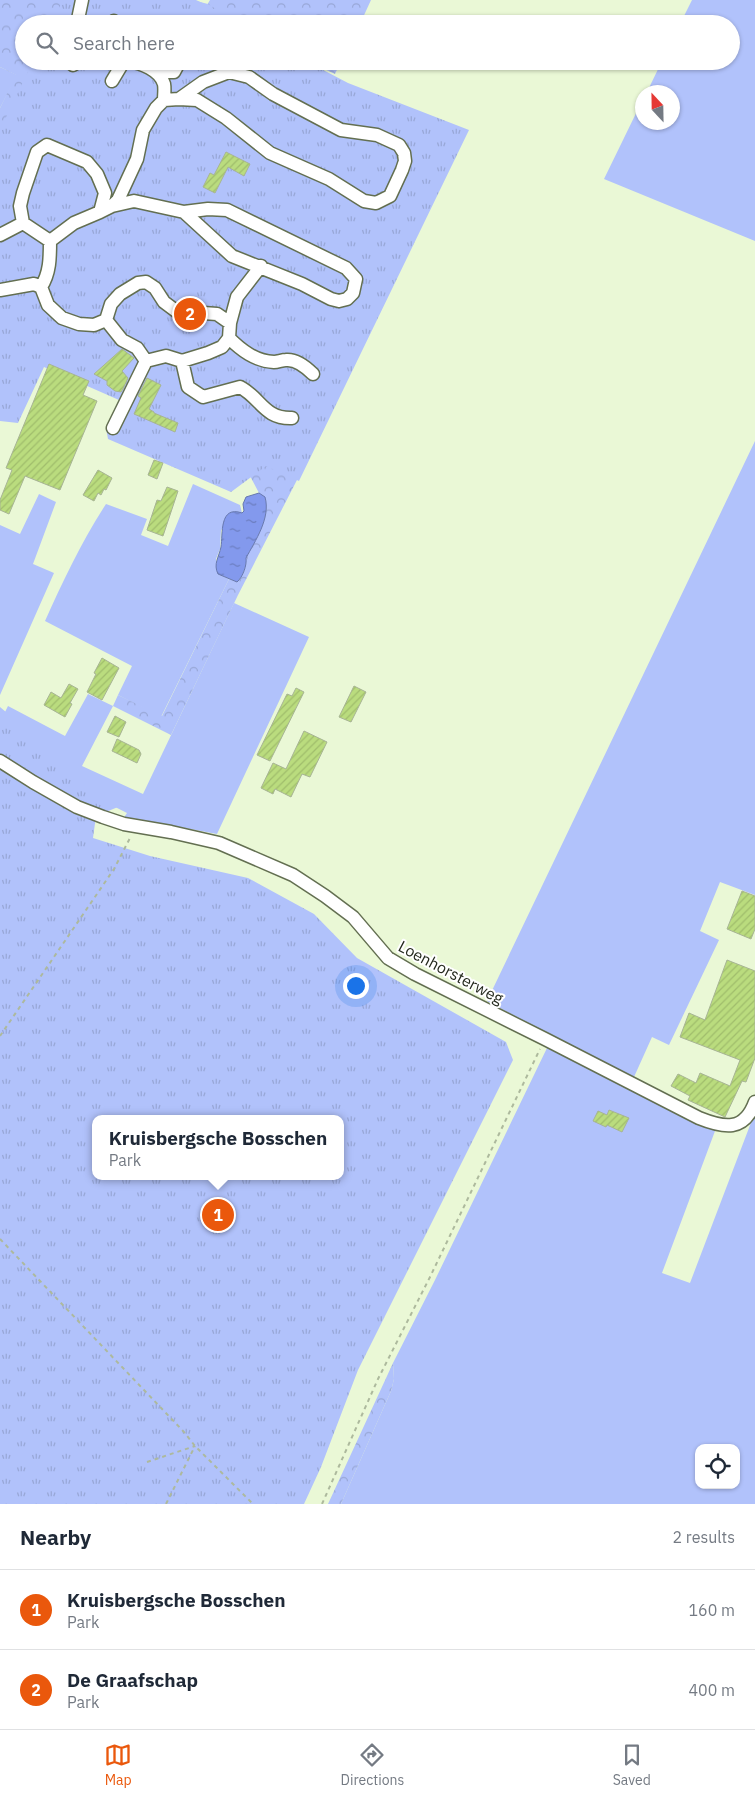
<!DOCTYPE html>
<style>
body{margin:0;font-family:"IBM Plex Sans",sans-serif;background:#f2f2f3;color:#1f2937}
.controls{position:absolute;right:15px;bottom:15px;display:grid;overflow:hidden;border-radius:10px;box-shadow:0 1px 4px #0004}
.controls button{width:45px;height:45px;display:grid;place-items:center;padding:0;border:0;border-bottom:1px solid #e0e1e3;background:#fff;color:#1f2937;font:25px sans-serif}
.compass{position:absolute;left:635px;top:85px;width:45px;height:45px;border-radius:50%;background:#fff;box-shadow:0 1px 4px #0004;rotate:338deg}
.you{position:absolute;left:355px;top:985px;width:18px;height:18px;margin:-12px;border:4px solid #fff;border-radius:50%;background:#1a73e8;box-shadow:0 0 0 8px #1a73e833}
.badge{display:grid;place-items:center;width:32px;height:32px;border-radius:50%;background:#ea580c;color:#fff;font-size:16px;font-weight:700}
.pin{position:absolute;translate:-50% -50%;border:2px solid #fff;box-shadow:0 1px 5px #0006}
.popup{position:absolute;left:92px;top:1115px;width:252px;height:65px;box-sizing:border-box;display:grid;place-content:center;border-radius:10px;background:#fff;filter:drop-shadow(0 1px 4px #0005);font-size:16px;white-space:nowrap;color:#747a83}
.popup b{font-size:19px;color:#1f2937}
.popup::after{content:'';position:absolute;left:50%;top:100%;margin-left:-10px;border:10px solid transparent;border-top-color:#fff}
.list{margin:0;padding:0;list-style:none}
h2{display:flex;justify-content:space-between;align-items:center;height:65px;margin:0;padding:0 20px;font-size:21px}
h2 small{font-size:16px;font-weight:400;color:#747a83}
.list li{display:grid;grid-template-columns:32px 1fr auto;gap:15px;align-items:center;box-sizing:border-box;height:80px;padding:0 20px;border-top:1px solid #e0e1e3}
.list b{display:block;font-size:19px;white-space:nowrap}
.list p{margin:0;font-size:16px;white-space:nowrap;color:#747a83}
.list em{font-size:16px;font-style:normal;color:#747a83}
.icon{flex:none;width:28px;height:28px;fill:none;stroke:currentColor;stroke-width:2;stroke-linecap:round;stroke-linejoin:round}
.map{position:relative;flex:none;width:755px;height:1504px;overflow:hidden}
.search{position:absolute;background:#fff;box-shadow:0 1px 4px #0004;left:15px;right:15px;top:15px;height:55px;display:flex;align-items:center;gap:12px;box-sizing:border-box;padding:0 18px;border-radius:28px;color:#747a83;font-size:19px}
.sheet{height:225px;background:#fff}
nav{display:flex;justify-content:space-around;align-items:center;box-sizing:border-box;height:70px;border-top:1px solid #e0e1e3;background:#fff;font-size:14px;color:#747a83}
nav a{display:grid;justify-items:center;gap:2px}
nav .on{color:#ea580c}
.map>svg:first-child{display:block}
.green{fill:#b1c2fb;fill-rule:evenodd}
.forest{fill:url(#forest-crowns)}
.park{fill:url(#park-tufts);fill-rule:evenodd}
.water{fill:url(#water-ripples);stroke:#6778af}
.building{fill:url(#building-hatch);stroke:#a7b494}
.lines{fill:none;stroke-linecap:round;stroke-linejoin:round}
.minor-casing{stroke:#636f51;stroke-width:15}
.path{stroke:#adb99d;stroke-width:2;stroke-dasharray:4 4;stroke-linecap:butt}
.minor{stroke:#fff;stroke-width:12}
.labels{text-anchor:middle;stroke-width:4;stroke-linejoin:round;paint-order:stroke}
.street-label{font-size:16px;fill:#252a1e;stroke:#fff}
</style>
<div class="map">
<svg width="755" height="1504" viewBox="0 0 755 1504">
<defs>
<pattern id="forest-crowns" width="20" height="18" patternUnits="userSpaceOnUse" patternTransform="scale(1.25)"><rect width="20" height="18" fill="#b1c2fb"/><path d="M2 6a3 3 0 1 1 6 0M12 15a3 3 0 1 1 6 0" fill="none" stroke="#98a7d7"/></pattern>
<pattern id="park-tufts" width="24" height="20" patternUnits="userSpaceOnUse" patternTransform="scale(1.25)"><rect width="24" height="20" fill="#b1c2fb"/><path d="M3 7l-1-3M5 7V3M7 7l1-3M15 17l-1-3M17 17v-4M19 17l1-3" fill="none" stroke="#98a7d7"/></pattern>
<pattern id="water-ripples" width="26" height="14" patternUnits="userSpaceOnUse" patternTransform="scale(1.25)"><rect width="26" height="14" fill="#8399ed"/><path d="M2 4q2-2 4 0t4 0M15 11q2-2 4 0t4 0" fill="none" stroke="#6b7dbf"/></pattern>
<pattern id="building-hatch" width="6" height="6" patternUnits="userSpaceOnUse" patternTransform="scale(1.25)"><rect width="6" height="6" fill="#badc7e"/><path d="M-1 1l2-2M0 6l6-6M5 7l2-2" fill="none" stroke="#a0bd6c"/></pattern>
</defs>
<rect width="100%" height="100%" fill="#eaf8d6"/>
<!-- green -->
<path class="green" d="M692,0H755V241L604,179L642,101V122H672V92H647L662,61H731V24H680Z
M0,67L17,75L0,108Z
M755,441V895L720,882L700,931L719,940L669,1045L652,1037L634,1077L544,1032L487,1001Z
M193,484L240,505L242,513L221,530L220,549L216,559L218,574L229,579L161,717L118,695L132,666L45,621C63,581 82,541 106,504L147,519L141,535L168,546Z
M39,494L56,502L33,564L54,573L0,695V525L20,534Z
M234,603L309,637L217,834L132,818L123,819L127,813L42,770L2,718L8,706L65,736L88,694L113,706L82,766L143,794Z
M547,1048L715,1131L662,1273L690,1283L752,1120L755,1114V1504H341L391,1391L394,1379L393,1363L435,1280ZM699,1448H736V1485H699Z"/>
<!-- forest -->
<path class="forest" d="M0,0H73L61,24H24V61H42L0,144V108L16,75L0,67Z
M132,0H196L207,5L210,0H371L360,24H197Z
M307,61H341L335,74Z
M261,461L298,478L238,595L171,735L113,706L118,695L162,716L229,579L237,582C243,577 247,566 245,558C255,541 271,518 265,498L259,493L250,476Z
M393,1363L394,1379L391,1391L341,1504H328Z"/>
<!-- park -->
<path class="park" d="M63,0H192L208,4L239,24H51Z
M33,61H306L348,83L469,130L299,481L266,466L231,492L108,439L106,428L119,400L44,367L18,423L0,421V130Z
M0,707L118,807L96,816L93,838L150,856L248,878L314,914L357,958L506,1042L513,1060L358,1370L321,1467L304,1504H0ZM96,1119H340V1176H96Z"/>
<!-- water -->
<path class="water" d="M259,493L265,497C271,518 255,541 246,558C247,565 243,577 237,582L218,574C213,564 219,557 221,547C223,534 219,505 242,513L244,511L243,504L246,497Z"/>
<!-- building -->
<path class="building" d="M226,152L250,164L244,176L228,167L215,193L203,187L210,173L214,175Z
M122,349L134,358L122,371L128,378L123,389L121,392L115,391L107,385V381L94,374Z
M49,364L89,381L83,395L97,401L60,490L25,476L9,514L0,510V500L12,470L6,468Z
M147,378L161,385L149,409L154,412V413L178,423L175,432L134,414L141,398L138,396Z
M154,460L163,463L157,479L148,475Z
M98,470L112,478L106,490L104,489L101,495L98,493L94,501L83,495Z
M167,487L178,491L163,536L147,530L157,500L161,501Z
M102,658L119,668L102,700L87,692L96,674L94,673Z
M69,684L78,689L70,703L72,704L65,717L44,705L51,692L61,698Z
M354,686L366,692L351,722L339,717Z
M296,688L304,692L270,761L257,755L287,694L292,696Z
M115,716L126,722L119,737L107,732Z
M304,731L327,742L310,777L302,774L291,797L275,789L273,794L261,788L273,763L286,769Z
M117,739L139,750L141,754L137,763L112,751Z
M742,891L755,896V929L751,939L727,929Z
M727,960L755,971V1058L746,1082L742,1081L725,1117L688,1100L690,1096L671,1086L678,1074L696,1083L700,1073L730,1086L740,1060L680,1037L689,1013L705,1020Z
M609,1110L629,1118L622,1132L607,1125L606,1127L593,1121L598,1111L607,1115Z"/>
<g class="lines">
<!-- minor casing -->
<g class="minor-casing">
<path id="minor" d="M77,24L82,0
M113,24L114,21
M129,61C141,63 160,70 164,84C165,89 164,95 164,100
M73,65L75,61
M156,72H174L180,61
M112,81L124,61
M47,145L87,162L97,174L105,193L100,212L74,223L50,241L23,223L20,206L23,193L37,152Z
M112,206L134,201L184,212L208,209L227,210L346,268L356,279L353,293L347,299L339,301L331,299L302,284L232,256L184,212
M100,212L112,206L118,200L137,159L143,130L156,108L164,100L179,99L197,100L226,118L270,153L329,179L364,201L376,203L390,196L402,170L405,161L404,153L399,145L377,135L341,130L273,94L249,77L229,72L203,82L179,99
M0,235L23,223
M41,287C50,273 50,258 50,241
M0,290L34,284L41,287L48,305L62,318L79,324L94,325L106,320L111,304L120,294L138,283L146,282L155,288L164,302L176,311L217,314L230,323L229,338L222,347L208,353L182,361L166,356L146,361L113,428
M106,320L122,340L137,348L146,361
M230,323L237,297L261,266
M229,338C241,350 255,361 274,362C278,362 282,360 286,360C296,359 307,368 313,374
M182,361L188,387L203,397L240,387C261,398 264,419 292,418
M0,761L33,782L77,807L103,817L124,824L171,832L219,843L293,875L325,896L353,917L388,958L415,974L545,1039L699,1118C724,1128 744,1132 755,1102"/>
</g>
<!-- path -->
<path class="path" d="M0,1036L114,869L130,838
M0,1239L184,1432L195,1446L253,1504
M147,1462L195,1446
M166,1504L195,1446
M322,1504L378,1379L430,1277L540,1049"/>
<!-- minor -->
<use href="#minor" class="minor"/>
</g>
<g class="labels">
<!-- street labels -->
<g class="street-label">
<text transform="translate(451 972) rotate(28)" y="6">Loenhorsterweg</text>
</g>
</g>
</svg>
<div class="controls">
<button><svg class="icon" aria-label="locate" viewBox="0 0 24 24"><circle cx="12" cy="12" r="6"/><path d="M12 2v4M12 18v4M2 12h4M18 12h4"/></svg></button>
</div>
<svg class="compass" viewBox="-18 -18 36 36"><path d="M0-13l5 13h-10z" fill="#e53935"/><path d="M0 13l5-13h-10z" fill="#747a83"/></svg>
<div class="you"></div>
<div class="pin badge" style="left:218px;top:1215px">1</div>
<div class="popup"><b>Kruisbergsche Bosschen</b>Park</div>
<div class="pin badge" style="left:190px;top:314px">2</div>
<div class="search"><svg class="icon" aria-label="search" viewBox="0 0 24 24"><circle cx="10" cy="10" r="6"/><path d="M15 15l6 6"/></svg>Search here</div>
</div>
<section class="sheet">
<h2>Nearby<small>2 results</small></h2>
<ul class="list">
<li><span class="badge">1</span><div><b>Kruisbergsche Bosschen</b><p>Park</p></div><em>160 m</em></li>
<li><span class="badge">2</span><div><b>De Graafschap</b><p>Park</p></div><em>400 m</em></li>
</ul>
</section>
<nav>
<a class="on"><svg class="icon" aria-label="map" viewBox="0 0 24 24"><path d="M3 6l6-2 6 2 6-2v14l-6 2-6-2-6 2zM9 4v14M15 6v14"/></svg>Map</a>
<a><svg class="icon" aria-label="directions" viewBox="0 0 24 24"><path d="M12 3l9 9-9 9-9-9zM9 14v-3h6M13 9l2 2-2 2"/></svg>Directions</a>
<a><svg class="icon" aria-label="saved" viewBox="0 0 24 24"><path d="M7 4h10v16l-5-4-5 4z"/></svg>Saved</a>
</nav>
